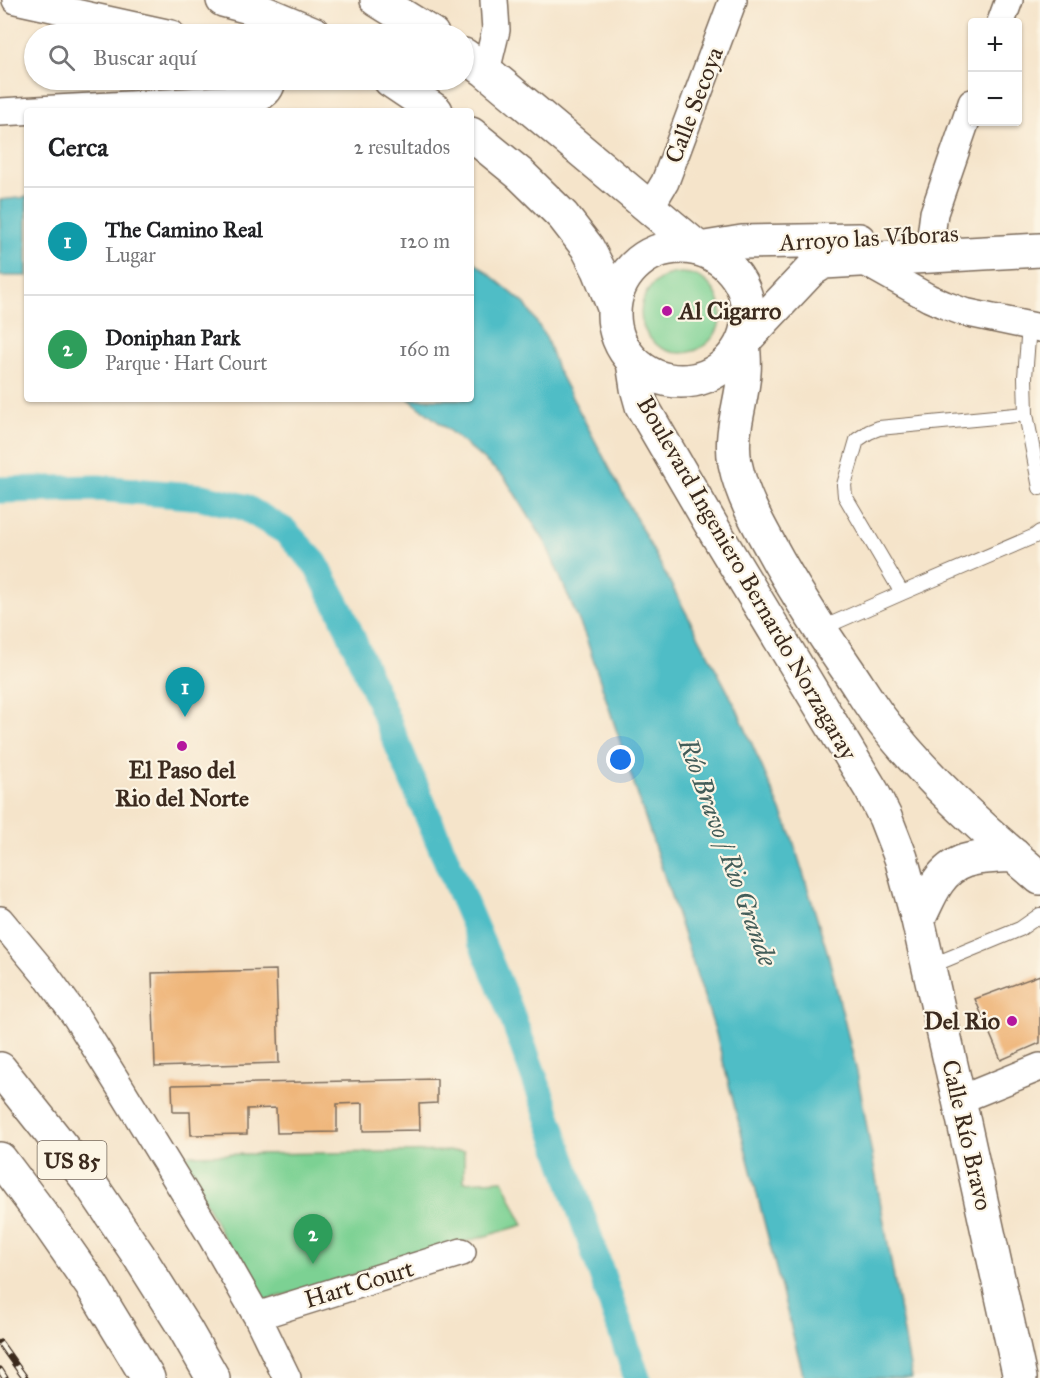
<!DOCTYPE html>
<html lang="es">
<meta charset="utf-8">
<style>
body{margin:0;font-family:"IM FELL Great Primer",serif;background:#f2f2f2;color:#202124}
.controls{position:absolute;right:18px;top:18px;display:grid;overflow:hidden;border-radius:6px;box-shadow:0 2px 4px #0004}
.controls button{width:54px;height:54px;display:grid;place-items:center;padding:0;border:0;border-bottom:2px solid #e0e0e0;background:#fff;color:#202124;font:30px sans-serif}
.you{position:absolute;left:621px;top:760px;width:21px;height:21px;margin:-15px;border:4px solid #fff;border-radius:50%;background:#1a73e8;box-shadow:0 0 0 9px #1a73e833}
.badge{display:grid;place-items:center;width:39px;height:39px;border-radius:50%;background:#db2777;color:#fff;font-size:20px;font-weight:700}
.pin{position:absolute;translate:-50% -50px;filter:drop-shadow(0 2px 3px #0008)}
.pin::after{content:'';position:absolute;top:32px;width:21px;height:18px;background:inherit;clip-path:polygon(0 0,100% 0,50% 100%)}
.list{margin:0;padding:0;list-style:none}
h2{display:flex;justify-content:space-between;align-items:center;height:78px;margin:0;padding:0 24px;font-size:26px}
h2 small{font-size:20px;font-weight:400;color:#757577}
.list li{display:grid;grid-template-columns:39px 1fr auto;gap:18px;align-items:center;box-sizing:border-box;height:108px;padding:0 24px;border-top:2px solid #e0e0e0}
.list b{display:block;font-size:22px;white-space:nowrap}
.list p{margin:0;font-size:20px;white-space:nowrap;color:#757577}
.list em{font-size:20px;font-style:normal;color:#757577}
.icon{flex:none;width:33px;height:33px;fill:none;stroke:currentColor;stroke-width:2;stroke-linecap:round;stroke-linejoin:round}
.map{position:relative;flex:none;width:1040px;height:1378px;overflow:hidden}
.search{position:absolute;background:#fff;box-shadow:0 2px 4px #0004;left:24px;top:24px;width:450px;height:66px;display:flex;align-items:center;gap:15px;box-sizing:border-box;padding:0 21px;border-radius:33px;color:#757577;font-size:22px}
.panel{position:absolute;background:#fff;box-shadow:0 2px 4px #0004;left:24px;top:108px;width:450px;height:294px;border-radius:6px}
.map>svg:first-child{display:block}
.green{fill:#7cd193;stroke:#5c7e58;stroke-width:1.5}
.water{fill:#4fbdc6;stroke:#457472;stroke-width:1.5}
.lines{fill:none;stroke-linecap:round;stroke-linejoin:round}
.canal{stroke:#4fbdc6;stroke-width:27}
.building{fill:#efb67a}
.lane-casing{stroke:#7c6b5a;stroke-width:16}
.street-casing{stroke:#7c6b5a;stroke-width:30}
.primary-casing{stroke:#7c6b5a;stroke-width:36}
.highway-casing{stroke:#7c6b5a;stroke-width:36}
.lane{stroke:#fff;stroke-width:14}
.street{stroke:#fff;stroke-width:27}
.primary{stroke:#fff;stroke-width:33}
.highway{stroke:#fff;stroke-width:33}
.rail-casing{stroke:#3b2a1e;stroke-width:7}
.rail{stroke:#fcf5e5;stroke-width:4.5;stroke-dasharray:14;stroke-linecap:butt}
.poi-dot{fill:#b5179e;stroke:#fcf5e5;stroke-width:2}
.labels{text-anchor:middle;stroke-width:4.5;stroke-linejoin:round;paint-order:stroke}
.shield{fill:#fcf5e5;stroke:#75675a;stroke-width:1.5}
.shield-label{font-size:22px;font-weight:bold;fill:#3b2a1e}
.street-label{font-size:24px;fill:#3b2a1e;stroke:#fcf5e5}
.poi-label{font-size:24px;font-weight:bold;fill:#3b2a1e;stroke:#fcf5e5;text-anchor:start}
.water-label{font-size:26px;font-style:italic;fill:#425d59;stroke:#fcf5e5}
</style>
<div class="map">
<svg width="1040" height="1378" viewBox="0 0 1040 1378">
<rect width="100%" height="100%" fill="#fcf5e5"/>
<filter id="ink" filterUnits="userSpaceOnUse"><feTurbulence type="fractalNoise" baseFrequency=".0167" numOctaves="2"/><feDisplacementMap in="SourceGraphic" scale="12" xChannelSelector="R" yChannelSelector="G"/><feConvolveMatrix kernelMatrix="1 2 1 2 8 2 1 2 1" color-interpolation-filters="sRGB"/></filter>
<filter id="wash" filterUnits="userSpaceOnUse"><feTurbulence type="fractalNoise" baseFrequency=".008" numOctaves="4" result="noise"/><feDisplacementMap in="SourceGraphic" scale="24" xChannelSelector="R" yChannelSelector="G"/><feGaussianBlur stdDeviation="1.35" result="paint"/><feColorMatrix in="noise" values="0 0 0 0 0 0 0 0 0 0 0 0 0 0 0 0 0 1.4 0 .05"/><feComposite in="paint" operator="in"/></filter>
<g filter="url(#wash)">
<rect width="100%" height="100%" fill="#f5e4ca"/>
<!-- green -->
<path class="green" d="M641 313a40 40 0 1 1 80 0a40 40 0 1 1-80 0Z
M464,1151V1182L503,1180L523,1225L257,1303L181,1155Z"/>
<!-- water -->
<path class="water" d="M27,197V276H0V200Z
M471,259L525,304L546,337L557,369L736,707L791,834L828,954L857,1072L912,1378H804L715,1030L585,635L545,542L505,478L446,428L409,399H471Z"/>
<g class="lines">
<!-- canal -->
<path class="canal" d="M0,490L99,488L202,497L244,507L285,531L315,563L342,614L508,1005L544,1104L637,1378"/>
</g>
<g id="blocks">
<!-- building -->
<path class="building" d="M276,970L279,1063L155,1067L152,973Z
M1040,975V1043L1001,1060L975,999Z
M437,1079V1103L419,1104L420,1130L363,1131V1103L337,1104V1132L277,1133L276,1108L247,1109V1134L191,1135L190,1112H173L172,1085Z"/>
</g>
</g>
<g filter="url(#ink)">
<use href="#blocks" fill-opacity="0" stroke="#7c6b5a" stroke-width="1.5"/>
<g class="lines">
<!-- lane casing -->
<g class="lane-casing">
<path id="lane" d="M1026,414L1040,488
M902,593L1035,536L1040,532
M820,629L902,593L845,496L844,485L857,440L869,432L879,428L1026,414L1025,377L1029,326
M928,967L1020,929L1040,915"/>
</g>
<!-- street casing -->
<g class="street-casing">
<path id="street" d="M16,0L171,34
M1001,22L1009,0
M486,71L496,30L494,0
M0,112L259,98C267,93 271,89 272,80
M650,207L665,182L733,0
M931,236L934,213L972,103
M862,252L863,261L929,298L945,305L964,312L1040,328
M0,920L45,974L77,1018L120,1087L213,1239L257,1316L287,1378
M959,1100L1040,1067
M257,1316L462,1252"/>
</g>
<!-- primary casing -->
<g class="primary-casing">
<path id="primary" d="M699,249L742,242L859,240
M1040,250L824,262L811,270L743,342C744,352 745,363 744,373C742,403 729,432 735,463C742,498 762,531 779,562C800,599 823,634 847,669C858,685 868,702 880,718C924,777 984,830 1040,878
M633,362L637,388L642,406L716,533L872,791L885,817L901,858L918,920L959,1100L1020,1378
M918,920C925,907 930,893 938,882C957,854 983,858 1014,855
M0,1069L85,1176L139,1256L185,1329L213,1378
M0,1159L46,1220L92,1286L148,1378"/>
</g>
<!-- highway casing -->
<g class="highway-casing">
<path id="highway" d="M223,0L253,8L315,34
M377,0L432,34
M464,55L486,71L699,249
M390,80L436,111
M471,134L520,174L563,216L587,247L599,270L613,305
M614 314a67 67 0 1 1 134 0a67 67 0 1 1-134 0Z"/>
</g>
<!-- lane -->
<use href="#lane" class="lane"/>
<!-- street -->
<use href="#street" class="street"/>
<!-- primary -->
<use href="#primary" class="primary"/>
<!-- highway -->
<use href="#highway" class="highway"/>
<!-- rail casing -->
<g class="rail-casing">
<path id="rail" d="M0,1343L25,1378
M0,1370L5,1378"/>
</g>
<!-- rail -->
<use href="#rail" class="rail"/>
</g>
</g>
<!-- markers -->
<g class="poi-dot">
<circle cx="667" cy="311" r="6"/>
<circle cx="182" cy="746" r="6"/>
<circle cx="1012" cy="1021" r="6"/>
</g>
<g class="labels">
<!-- shield labels -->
<rect class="shield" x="37.5" y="1141" width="69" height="38" rx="4.5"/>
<g class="shield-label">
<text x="72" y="1168">US 85</text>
</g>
<!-- street labels -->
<g class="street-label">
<text transform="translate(694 105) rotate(-69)" y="8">Calle Secoya</text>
<text transform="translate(869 238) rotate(-3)" y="8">Arroyo las Víboras</text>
<text transform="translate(747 578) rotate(60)" y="8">Boulevard Ingeniero Bernardo Norzagaray</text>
<text transform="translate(967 1135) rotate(77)" y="8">Calle Río Bravo</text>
<text transform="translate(359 1284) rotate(-17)" y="8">Hart Court</text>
</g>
<!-- poi labels -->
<g class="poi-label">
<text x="679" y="319">Al Cigarro</text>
<text x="182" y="778" text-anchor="middle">El Paso del<tspan x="182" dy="28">Rio del Norte</tspan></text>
<text x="1000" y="1029" text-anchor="end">Del Rio</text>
</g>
<!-- water labels -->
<g class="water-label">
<text transform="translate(728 852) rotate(70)" y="9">Río Bravo / Rio Grande</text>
</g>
</g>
</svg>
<div class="controls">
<button>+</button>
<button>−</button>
</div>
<div class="you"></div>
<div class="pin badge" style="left:185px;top:717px;background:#0f9aa8">1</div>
<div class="pin badge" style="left:313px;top:1264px;background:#2e9e5b">2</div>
<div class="search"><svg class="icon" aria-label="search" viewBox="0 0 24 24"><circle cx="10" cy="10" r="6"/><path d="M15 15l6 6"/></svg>Buscar aquí</div>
<section class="panel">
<h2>Cerca<small>2 resultados</small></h2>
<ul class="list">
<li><span class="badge" style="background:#0f9aa8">1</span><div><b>The Camino Real</b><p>Lugar</p></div><em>120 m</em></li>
<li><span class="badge" style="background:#2e9e5b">2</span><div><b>Doniphan Park</b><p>Parque · Hart Court</p></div><em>160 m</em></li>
</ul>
</section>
</div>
